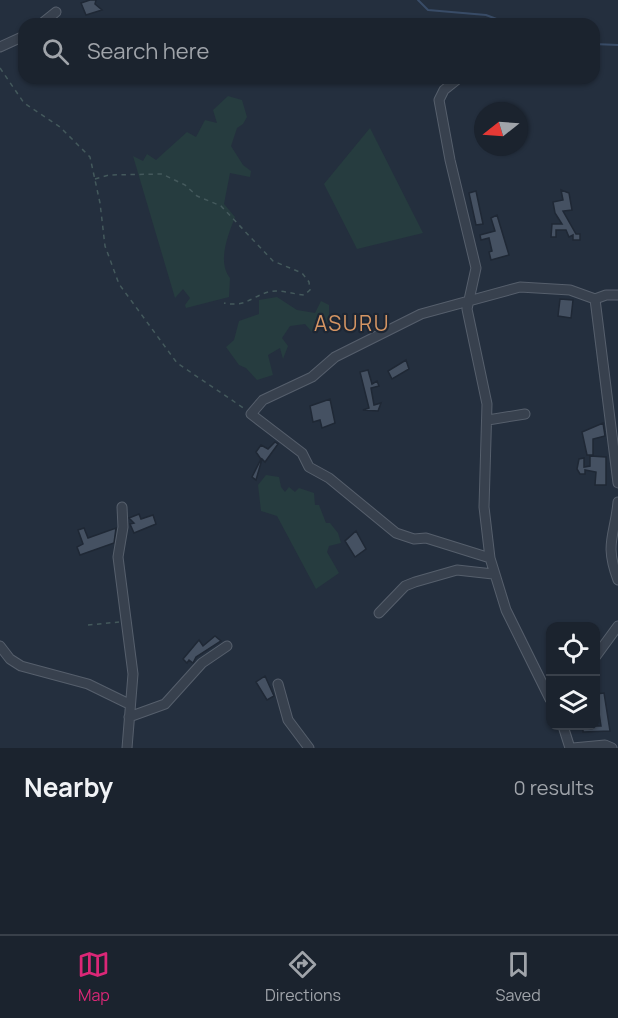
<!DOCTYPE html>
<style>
body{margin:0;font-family:Manrope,sans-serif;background:#282f3a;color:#f1f3f6}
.controls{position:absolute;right:18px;bottom:18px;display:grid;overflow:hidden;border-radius:12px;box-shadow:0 2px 4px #0004}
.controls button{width:54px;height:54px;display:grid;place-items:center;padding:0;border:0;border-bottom:2px solid #39404a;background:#1b232e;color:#f1f3f6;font:30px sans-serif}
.compass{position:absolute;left:474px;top:102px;width:54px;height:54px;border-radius:50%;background:#1b232e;box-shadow:0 2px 4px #0004;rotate:253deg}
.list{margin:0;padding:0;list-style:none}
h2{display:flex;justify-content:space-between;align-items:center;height:78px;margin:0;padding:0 24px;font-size:26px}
h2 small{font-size:20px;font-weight:400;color:#a0a4aa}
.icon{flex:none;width:33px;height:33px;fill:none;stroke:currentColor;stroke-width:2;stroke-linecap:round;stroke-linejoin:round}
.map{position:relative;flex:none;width:618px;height:748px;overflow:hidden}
.search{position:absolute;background:#1b232e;box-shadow:0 2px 4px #0004;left:18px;right:18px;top:18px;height:66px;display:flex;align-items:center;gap:15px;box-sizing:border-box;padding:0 21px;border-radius:18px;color:#a0a4aa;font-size:22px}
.sheet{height:186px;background:#1b232e}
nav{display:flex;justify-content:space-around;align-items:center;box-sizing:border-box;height:84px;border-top:2px solid #39404a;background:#1b232e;font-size:16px;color:#a0a4aa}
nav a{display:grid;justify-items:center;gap:3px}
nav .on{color:#db2777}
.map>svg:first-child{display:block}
.green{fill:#263c3f}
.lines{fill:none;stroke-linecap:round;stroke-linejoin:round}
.stream{stroke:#394c67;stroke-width:2}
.building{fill:#455162;stroke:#1f2835;stroke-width:1.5}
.minor-casing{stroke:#565f6c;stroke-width:11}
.path{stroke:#44595c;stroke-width:1.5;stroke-dasharray:4.5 4.5;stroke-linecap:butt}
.minor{stroke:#38414e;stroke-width:9}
.labels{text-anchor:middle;stroke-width:4.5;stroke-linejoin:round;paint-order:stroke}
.quarter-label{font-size:21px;letter-spacing:1.5px;fill:#d59563;stroke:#1d2633}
</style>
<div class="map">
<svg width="618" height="748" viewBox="0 0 618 748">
<rect width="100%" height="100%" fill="#242f3e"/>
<!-- green -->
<path class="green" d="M228,96L242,100L247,117L243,124L237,128L231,146L243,165L251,171L250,177L230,173L224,204L235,217C228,235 217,262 230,278L229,297L186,308L185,305L190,298L183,289L175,298L133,156L143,161L147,154L156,160L187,132L196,137L205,120L217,123L213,110Z
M370,128L423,233L357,249L324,184Z
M277,297L297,310L315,313L321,301L329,305V322L317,326L312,332L305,324L290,326L282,338L288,346L283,359L280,348L268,355L273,375L257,380L246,368L239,365L226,347L234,340L239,321L259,314V300Z
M266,475L279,477L281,487L285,492L289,487L295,492L299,488L314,493L315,505H319L326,523H330L338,533L341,543L329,546L327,552L339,573L316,589L277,516L261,511L258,485Z"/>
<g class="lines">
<!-- stream -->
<path class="stream" d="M418,0L428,10L486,15L510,24
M594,44L618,45"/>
</g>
<!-- building -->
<path class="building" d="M90,0H96L95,4L102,10L86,15L81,3Z
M561,190L569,193L572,210L563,211L576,234H580V240H573V235L569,237L566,230H556V237H551L552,224H562L555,213L553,202L563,200Z
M476,191L483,224L476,225L469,193Z
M497,215L509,255L491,260L489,252L492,251L489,238L481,240L480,235L495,231L491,218Z
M560,299L573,300L571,318L558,316Z
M406,360L409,369L392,379L388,371Z
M368,370L372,384L377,381L379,386L371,388L374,405L381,403L378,411L363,410L369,408L360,372Z
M330,399L335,423L322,428L320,420L313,422L310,406Z
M603,423L605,436L593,439V455H587L582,432Z
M275,442L278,444L265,462L262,459L256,480L252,477L261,459L256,452L261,445L268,449Z
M590,456L606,457V485H595L596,472L585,470V474H580L577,469L579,459L584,458V467L590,466Z
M139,514L141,519L153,515L156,524L134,533L130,524L134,523L129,518Z
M84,528L88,538L116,528L114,543L80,555L77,547L83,544L78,530Z
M356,531L366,549L355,557L345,541Z
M215,636L221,641L196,657L193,663L189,660L187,663L183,659L199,640L203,646Z
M265,676L274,696L267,700L256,682Z
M604,693L610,731L583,732V726H601L596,694Z"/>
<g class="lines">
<!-- minor casing -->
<g class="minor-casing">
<path id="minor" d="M41,24L56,12
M0,47L24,36
M459,78L444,90L439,100L450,160L476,268L467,309L487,404L484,507L490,558L506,610L550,699
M595,299L618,483
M488,420L525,414
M618,502C615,536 604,543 618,580
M122,507L123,527L118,557L133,674L127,748
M490,558L426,538L414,539L396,533L329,478L309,467L302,453L251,414L263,400L312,377L335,357L421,314L520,287L570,290L595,299L606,295H618
M379,613L405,586L415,582L457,570L493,574
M0,646L10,659L21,666L88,684L129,704
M596,656L618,626
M278,684L288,720L309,748
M129,717L165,704L202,663L227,646
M563,726L570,748
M573,748L605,745L612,748"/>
</g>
<!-- path -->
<path class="path" d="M0,68L24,103L60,127L90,157L100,203L105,246L119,284L177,363L245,409
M95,179L109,175L162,174L185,185L197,196L221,206L273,261L302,273L309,282L310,290L304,295C292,294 277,288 265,293C249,299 244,307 224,303
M88,625L119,622"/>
<!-- minor -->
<use href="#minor" class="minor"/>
</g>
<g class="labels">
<!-- quarter labels -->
<g class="quarter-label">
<text x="352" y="331">ASURU</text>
</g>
</g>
</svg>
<div class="controls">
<button><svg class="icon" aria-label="locate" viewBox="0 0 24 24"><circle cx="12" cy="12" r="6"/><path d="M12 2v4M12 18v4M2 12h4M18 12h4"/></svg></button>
<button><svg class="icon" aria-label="layers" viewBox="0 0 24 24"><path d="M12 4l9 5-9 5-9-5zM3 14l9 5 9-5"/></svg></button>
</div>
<svg class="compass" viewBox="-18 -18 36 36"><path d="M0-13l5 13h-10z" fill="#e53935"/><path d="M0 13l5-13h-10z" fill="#a0a4aa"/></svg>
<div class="search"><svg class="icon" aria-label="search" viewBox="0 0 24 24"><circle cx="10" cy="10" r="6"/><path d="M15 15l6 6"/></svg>Search here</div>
</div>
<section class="sheet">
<h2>Nearby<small>0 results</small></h2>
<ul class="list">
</ul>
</section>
<nav>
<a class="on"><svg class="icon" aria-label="map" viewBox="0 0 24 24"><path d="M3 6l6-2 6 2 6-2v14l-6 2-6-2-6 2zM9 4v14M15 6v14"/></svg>Map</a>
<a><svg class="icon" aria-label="directions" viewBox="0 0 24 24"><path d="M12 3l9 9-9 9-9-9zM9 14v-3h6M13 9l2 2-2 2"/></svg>Directions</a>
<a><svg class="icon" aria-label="saved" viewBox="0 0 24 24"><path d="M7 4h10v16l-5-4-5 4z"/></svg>Saved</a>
</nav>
